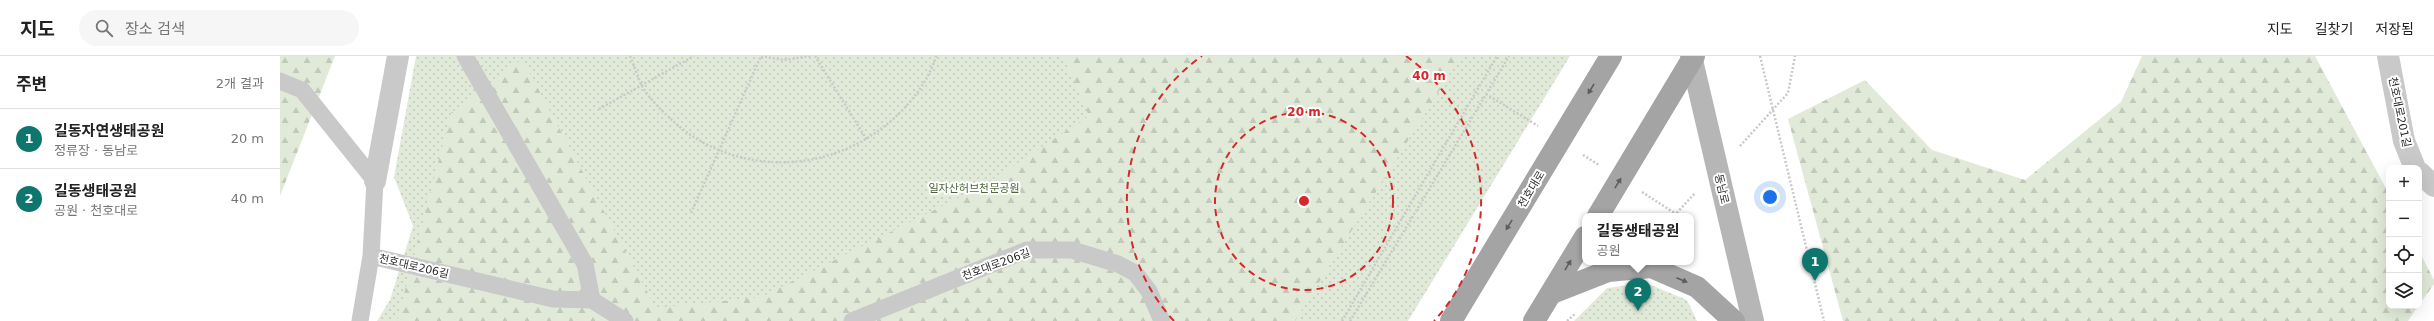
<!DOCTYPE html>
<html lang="ko">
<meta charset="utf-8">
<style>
body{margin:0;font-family:"DejaVu Sans","Noto Sans KR",sans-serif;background:#f6f6f6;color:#222}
.controls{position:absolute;right:12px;bottom:12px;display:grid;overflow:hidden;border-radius:8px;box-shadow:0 4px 16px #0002}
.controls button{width:36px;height:36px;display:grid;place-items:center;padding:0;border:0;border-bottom:1px solid #e0e0e0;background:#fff;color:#222;font:20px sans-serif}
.you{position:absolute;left:1490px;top:141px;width:14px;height:14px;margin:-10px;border:3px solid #fff;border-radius:50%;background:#1a73e8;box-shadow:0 0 0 6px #1a73e833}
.badge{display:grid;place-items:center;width:26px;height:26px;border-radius:50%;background:#0f766e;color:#fff;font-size:13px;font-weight:700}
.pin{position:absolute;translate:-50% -33px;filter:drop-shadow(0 1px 2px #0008)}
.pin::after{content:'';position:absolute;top:21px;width:14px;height:12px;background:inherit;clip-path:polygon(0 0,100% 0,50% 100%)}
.popup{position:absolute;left:1302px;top:157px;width:112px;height:52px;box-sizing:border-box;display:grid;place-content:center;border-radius:8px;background:#fff;filter:drop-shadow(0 1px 3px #0005);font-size:13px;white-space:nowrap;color:#767676}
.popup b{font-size:15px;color:#222}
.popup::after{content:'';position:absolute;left:50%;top:100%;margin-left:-8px;border:8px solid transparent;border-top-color:#fff}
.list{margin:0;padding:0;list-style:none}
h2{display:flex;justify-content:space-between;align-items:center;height:52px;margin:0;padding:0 16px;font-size:17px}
h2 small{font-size:13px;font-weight:400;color:#767676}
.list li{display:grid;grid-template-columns:26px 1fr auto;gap:12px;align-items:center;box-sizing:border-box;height:60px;padding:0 16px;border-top:1px solid #e0e0e0}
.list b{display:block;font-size:15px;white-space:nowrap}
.list p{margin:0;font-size:13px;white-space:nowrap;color:#767676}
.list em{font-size:13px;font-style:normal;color:#767676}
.icon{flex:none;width:22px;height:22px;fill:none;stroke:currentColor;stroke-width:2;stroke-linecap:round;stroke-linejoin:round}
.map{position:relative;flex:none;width:2154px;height:265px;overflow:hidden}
header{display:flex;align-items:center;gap:24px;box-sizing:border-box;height:56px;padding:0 20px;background:#fff;border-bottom:1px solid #e0e0e0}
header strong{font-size:19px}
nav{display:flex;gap:22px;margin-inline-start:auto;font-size:14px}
.search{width:280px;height:36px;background:#f6f6f6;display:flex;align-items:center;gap:10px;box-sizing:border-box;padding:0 14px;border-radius:22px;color:#767676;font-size:15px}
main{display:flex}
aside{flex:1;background:#fff}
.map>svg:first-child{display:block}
.grass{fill:url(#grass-dots)}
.forest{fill:url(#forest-firs)}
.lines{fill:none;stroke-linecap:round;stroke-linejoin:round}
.path{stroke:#c9c9c9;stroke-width:2.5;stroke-dasharray:2 2;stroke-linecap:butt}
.service{stroke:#c9c9c9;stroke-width:17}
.minor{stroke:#c9c9c9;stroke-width:22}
.secondary{stroke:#b6b6b6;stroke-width:22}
.primary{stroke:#a4a4a4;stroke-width:22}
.oneway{fill:#5c5c5c}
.ring{fill:none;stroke:#d62828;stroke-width:2;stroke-dasharray:7 5}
.labels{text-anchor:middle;stroke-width:4;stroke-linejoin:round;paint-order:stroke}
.street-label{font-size:11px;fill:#2c2c2c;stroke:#fff}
.park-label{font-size:11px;fill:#4c663a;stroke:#fff}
.centre{fill:#d62828;stroke:#fff;stroke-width:2}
.ring-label{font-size:12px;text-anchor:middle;font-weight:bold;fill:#d62828;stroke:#fff;stroke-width:4;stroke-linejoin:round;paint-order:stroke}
</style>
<header>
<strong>지도</strong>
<div class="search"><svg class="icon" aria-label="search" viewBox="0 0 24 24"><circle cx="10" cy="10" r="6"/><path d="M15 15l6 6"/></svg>장소 검색</div>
<nav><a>지도</a><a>길찾기</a><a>저장됨</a></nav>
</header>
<main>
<aside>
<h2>주변<small>2개 결과</small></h2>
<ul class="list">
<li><span class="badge">1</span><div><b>길동자연생태공원</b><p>정류장 · 동남로</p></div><em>20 m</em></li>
<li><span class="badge">2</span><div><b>길동생태공원</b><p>공원 · 천호대로</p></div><em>40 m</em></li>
</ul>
</aside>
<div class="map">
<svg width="2154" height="265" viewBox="0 0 2154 265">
<defs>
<pattern id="grass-dots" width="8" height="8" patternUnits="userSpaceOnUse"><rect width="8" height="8" fill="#e1ead8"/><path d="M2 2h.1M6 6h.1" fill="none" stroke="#c1c9ba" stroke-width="1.8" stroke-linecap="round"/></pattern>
<pattern id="forest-firs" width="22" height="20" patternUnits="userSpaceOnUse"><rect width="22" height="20" fill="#e1ead8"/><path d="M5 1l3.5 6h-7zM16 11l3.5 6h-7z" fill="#c1c9ba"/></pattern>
</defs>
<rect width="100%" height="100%" fill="#fff"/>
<!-- grass -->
<path class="grass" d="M136,0H1290L1128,265H97L110,244L133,170L114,121Z
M1366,227L1407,244L1417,265H1294L1327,232Z"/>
<!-- forest -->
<path class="forest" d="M0,0H55L0,140Z
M783,0H1181L1015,265H117L171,57L242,3L376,252L481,241L704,129L809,60Z
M1862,0H2035L2109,138V250H2138L2128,265H1563L1508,63L1585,24L1652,94L1745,124L1841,46Z
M2139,195L2154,224V228L2139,249Z"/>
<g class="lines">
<!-- path -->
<path class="path" d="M350,0C354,9 357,19 361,28C369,43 383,56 395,67C454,118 541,119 602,72C625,55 648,28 656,0
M481,0L504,4L531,0
M535,0L587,84
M1480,0L1544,265
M1206,38L1258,70
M319,53L414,0
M1460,90L1508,37L1515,0
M1303,99L1319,109
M1362,136L1396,158
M411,157L481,0
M1394,160L1415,137
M1062,265L1217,0
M1070,265L1229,0
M1287,265L1296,257"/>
<!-- service -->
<path class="service" d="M185,0L305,208L312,244
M0,25L22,34L95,125L91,200L273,243L312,244L345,265
M80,265L91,200
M572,265L747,194H792L838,208L855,217L869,235L882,265"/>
<!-- minor -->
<path class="minor" d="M2108,0L2124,85L2135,112
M2139,116L2154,130
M95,125L118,0"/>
<!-- secondary -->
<path class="secondary" d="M1411,0L1473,265"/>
<!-- primary -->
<path class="primary" d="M1318,160L1414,0
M1272,237L1328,215L1371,211L1417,231L1454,265
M1171,265L1331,0
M1254,265L1305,181"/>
</g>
<!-- one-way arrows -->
<defs><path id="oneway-solid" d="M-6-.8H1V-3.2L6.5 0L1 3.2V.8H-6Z"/></defs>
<g class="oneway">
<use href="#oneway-solid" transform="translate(1311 33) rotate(121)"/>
<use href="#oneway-solid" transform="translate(1338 127) rotate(-59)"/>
<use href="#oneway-solid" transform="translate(1229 169) rotate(121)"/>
<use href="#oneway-solid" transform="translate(1288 209) rotate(-59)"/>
<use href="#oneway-solid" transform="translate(1402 224) rotate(23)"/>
</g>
<!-- distance rings -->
<g class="ring">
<circle cx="1024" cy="145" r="89"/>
<path d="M894 265A177 177 0 0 1 922 0M1126 0A177 177 0 0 1 1154 265"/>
</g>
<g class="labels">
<!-- street labels -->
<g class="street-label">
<text transform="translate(2120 56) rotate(78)" y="4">천호대로201길</text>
<text transform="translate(1251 133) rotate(-59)" y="4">천호대로</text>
<text transform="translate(1442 133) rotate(77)" y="4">동남로</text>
<text transform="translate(716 208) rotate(-20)" y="4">천호대로206길</text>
<text transform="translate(134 210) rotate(13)" y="4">천호대로206길</text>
</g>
<!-- park labels -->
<g class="park-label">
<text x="694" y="136">일자산허브천문공원</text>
</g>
</g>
<circle cx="1024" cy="145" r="6" class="centre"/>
<g class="ring-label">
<text x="1149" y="24">40 m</text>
<text x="1024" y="60">20 m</text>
</g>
</svg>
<div class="controls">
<button>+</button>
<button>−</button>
<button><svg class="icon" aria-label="locate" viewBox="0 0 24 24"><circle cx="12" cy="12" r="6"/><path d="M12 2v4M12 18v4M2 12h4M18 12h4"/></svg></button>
<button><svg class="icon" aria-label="layers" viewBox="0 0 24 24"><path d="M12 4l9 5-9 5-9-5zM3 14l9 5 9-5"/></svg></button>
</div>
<div class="you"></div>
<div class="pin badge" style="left:1535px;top:225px">1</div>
<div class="pin badge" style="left:1358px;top:255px">2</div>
<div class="popup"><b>길동생태공원</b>공원</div>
</div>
</main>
